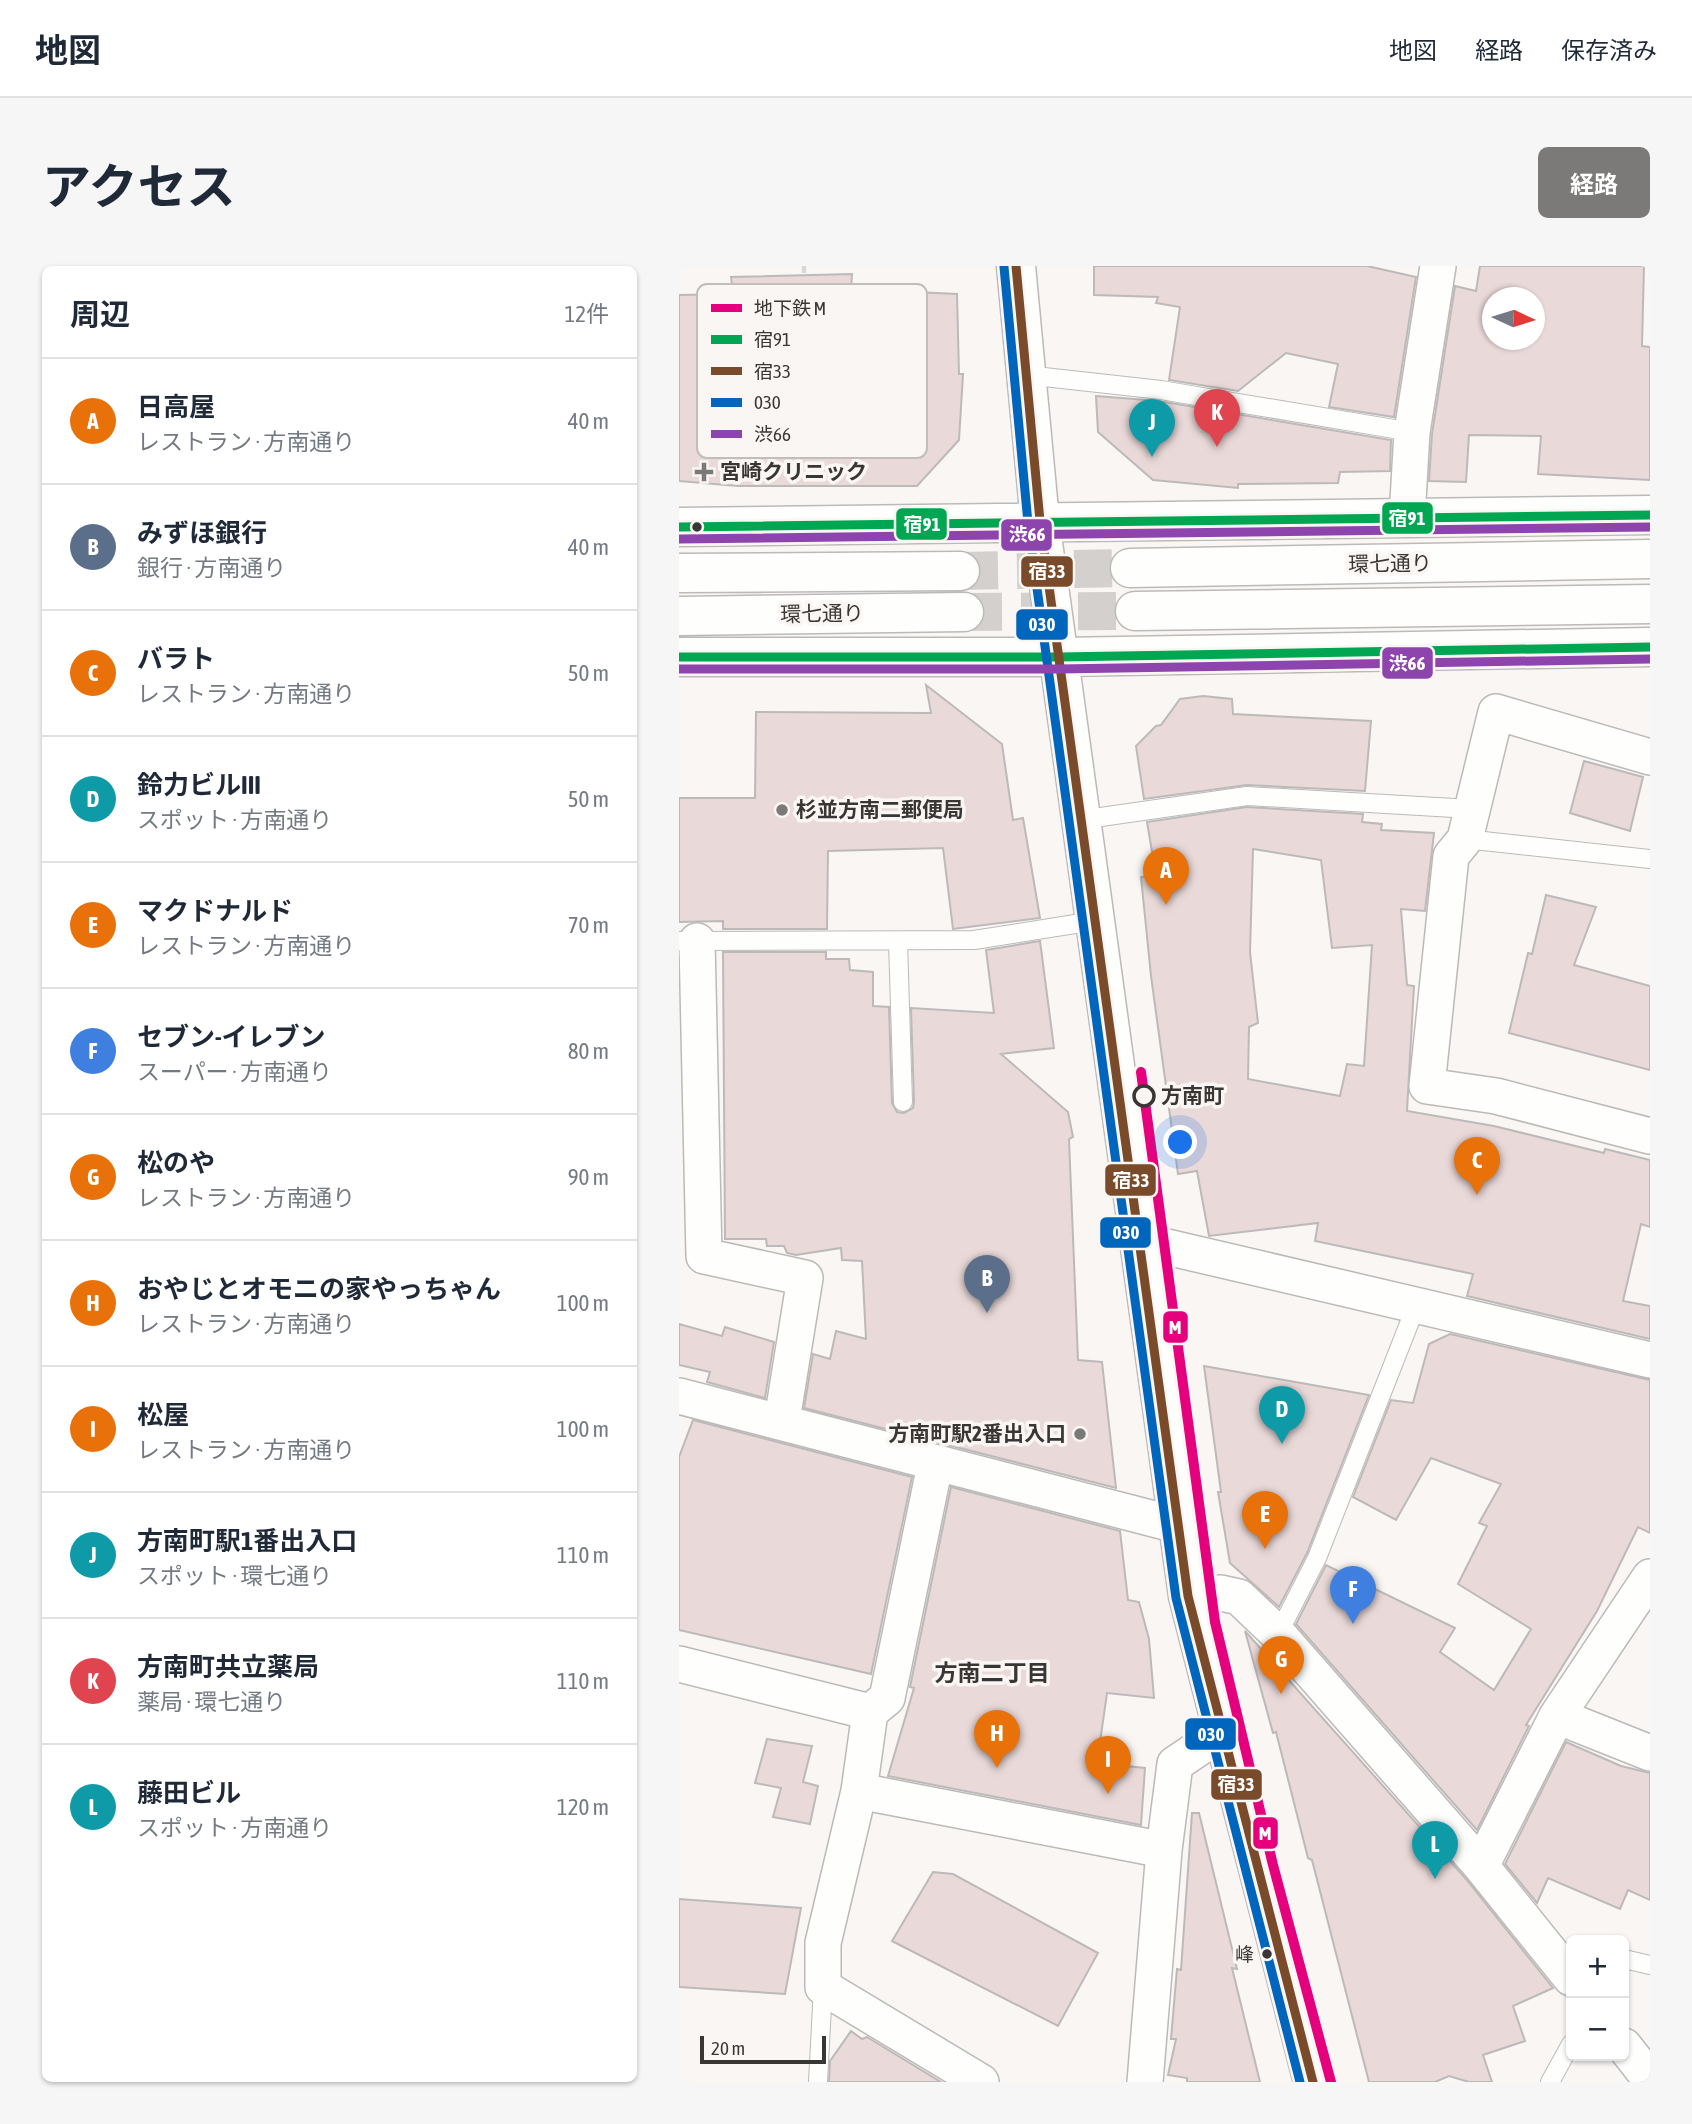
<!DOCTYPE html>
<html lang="ja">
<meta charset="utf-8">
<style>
body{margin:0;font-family:"Asap Condensed","Noto Sans JP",sans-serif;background:#f6f6f7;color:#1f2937}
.controls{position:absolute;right:21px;bottom:21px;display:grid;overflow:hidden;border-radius:10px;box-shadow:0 2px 5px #0004}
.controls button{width:63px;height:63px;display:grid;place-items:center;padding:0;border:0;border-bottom:2px solid #e0e1e3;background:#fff;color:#1f2937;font:35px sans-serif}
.compass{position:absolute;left:803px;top:21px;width:63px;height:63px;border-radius:50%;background:#fff;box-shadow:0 2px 5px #0004;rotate:94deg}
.scale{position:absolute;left:21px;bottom:18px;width:126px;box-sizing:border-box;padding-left:7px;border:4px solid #393736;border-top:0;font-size:19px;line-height:24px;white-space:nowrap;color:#393736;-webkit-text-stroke:5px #faf6f3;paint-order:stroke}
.you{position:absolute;left:502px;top:877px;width:24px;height:24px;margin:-18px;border:5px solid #fff;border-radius:50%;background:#1a73e8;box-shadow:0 0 0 10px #1a73e833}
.badge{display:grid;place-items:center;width:46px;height:46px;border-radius:50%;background:#7c7a78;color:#fff;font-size:23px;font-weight:700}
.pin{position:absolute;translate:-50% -58px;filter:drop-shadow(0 2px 4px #0008)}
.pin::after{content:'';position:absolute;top:37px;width:24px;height:21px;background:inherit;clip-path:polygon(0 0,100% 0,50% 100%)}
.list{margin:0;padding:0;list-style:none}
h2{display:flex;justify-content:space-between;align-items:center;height:91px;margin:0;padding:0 28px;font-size:30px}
h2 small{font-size:23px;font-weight:400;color:#747a83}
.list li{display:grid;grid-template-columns:46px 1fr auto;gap:21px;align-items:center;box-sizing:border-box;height:126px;padding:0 28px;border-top:2px solid #e0e1e3}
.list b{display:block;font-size:26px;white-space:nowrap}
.list p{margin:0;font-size:23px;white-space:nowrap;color:#747a83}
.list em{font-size:23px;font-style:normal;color:#747a83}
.map{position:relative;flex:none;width:971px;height:1816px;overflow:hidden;border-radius:10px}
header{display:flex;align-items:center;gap:42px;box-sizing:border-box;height:98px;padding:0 35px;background:#fff;border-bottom:2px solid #e0e1e3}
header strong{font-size:33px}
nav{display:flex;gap:38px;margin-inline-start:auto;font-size:24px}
.intro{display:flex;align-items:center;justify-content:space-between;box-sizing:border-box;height:168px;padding:0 42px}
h1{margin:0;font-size:49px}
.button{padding:18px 32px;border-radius:10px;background:#7c7a78;color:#fff;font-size:24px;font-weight:700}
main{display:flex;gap:42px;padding:0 42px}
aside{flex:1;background:#fff;border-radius:10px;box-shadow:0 2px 5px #0004}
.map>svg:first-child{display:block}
.building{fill:#ead9d9;stroke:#bcbab9;stroke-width:2;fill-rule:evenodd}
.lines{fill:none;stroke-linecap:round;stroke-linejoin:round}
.primary-tunnel{stroke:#d3d0ce;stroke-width:38;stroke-dasharray:38 19;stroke-linecap:butt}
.lane-casing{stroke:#bcbab9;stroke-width:20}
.street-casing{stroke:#bcbab9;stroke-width:38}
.primary-casing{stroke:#bcbab9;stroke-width:41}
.path{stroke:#d9d8d8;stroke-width:4.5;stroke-dasharray:7 3.5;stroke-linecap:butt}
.lane{stroke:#fefefd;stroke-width:18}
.street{stroke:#fefefd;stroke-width:35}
.primary{stroke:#fefefd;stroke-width:38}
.bus-1-casing{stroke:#faf6f3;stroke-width:14}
.bus-2-casing{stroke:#faf6f3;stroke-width:14}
.bus-3-casing{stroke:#faf6f3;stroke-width:14}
.bus-4-casing{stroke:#faf6f3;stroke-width:14}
.bus-1{stroke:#00a651;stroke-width:9}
.bus-2{stroke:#7a4b2a;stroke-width:9}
.bus-3{stroke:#0065bd;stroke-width:9}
.bus-4{stroke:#8e44ad;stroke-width:9}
.metro-1-casing{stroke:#faf6f3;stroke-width:16}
.metro-1{stroke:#e5007d;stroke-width:10}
.poi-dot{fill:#7c7a78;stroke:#faf6f3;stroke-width:2.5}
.bus-dot{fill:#393736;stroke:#faf6f3;stroke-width:2.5}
.stop-dot{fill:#faf6f3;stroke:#393736;stroke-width:3.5}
.labels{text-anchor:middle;stroke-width:7;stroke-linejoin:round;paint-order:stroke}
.bus-label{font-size:19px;fill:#393736;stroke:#faf6f3;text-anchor:end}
.poi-label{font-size:21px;font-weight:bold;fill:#393736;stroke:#faf6f3;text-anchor:start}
.street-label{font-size:21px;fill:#393736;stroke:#faf6f3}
.stop-label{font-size:21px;font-weight:bold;fill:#393736;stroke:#faf6f3;text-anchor:start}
.neighbourhood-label{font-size:23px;font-weight:bold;fill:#393736;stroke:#faf6f3}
.key{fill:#faf6f3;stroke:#c0bdba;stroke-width:2}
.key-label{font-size:19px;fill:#393736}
.line-badge{stroke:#faf6f3;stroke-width:2.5}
.badge-label{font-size:19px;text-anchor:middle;font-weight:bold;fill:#fff}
</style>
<header>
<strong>地図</strong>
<nav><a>地図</a><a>経路</a><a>保存済み</a></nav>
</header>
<div class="intro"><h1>アクセス</h1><a class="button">経路</a></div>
<main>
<aside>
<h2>周辺<small>12件</small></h2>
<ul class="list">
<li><span class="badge" style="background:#e8710a">A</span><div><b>日高屋</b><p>レストラン · 方南通り</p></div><em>40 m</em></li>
<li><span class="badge" style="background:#5c6f8a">B</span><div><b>みずほ銀行</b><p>銀行 · 方南通り</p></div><em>40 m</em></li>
<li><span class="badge" style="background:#e8710a">C</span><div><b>バラト</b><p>レストラン · 方南通り</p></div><em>50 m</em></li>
<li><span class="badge" style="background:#0f9aa8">D</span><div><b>鈴力ビルIII</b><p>スポット · 方南通り</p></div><em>50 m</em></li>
<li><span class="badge" style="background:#e8710a">E</span><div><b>マクドナルド</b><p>レストラン · 方南通り</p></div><em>70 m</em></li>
<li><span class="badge" style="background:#3f7fe0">F</span><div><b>セブン-イレブン</b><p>スーパー · 方南通り</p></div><em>80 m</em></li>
<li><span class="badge" style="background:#e8710a">G</span><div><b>松のや</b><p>レストラン · 方南通り</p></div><em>90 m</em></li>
<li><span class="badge" style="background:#e8710a">H</span><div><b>おやじとオモニの家やっちゃん</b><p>レストラン · 方南通り</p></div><em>100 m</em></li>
<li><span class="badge" style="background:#e8710a">I</span><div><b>松屋</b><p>レストラン · 方南通り</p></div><em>100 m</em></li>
<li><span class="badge" style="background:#0f9aa8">J</span><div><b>方南町駅1番出入口</b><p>スポット · 環七通り</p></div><em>110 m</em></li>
<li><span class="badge" style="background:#e0444e">K</span><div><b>方南町共立薬局</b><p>薬局 · 環七通り</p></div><em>110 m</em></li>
<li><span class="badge" style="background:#0f9aa8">L</span><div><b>藤田ビル</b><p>スポット · 方南通り</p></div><em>120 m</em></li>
</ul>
</aside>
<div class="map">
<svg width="971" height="1816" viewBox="0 0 971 1816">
<rect width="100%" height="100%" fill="#f9f6f4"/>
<!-- building -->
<path class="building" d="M415,0H688L737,11L715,151L650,141L659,98L607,87L559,125L490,114L501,41L477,37L479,31L415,29Z
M801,0H965L963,80L971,81V214L859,208L862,170L790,169L787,216L750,215L753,168L776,20L797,25ZM814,32H856V74H814Z
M173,8L172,23L278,28L280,108H284L280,174L238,220H59L0,215V29L54,28L52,11Z
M417,130L480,135L712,174L711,205L661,206L659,217L559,218V222L474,214L419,166Z
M247,419L323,478L334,554L344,552L361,652L274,663L264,582L149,585L148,663H44V655L0,656V532H76L77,446L252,447Z
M524,430L553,433L554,448L692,455L686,525L568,519L465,533L457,480L477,460L482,459L501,433Z
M905,495L964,511L951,565L891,547Z
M568,541L684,548L683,556L703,558L702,564L755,567L746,645L722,643L728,719L735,720L728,845L815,860L925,887L926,883L971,894V961L962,958L944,1035L971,1040V1073L788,1030L794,1008L636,975L639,957L530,970L518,905L499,908L472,710L462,611L477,609L468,556ZM574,583L642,594L653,682L693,679L685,800L668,798L661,830L569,813L570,761L579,757L571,686Z
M867,629L917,641L895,699L971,720V804L830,767L849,687L853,688Z
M361,675L375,782L322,788L389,846L394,871L390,873L399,1094L423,1096L437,1222L125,1142L134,1088L151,1093L157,1065L187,1073L183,995L163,994L162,982L117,989L108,987L105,980H88L87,973H46L44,686H147V693H170L171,704L194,706V740L210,741L213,837L218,846L225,847L234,842L235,836L232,742L315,747L307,684Z
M0,1058L43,1070L46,1061L95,1076L86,1132L28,1116L31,1106L0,1099Z
M771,1068L971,1114V1267L959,1261L918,1345L847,1459L850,1460L798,1564L617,1358L647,1299L776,1362L761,1386L815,1424L852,1363L779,1318L808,1260L800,1257L822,1218L752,1192L717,1254L674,1231L712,1134L734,1137L750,1078Z
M525,1100L690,1129L628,1287L600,1341L551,1297L539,1226H542Z
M14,1154L233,1211L192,1408L0,1364V1191Z
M272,1221L441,1265L449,1334L460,1336L470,1373L475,1432L428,1427L418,1497L466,1502L462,1559L209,1510L235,1422L231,1421Z
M566,1365L787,1613L874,1722L834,1740L846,1775L804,1789L813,1816H790L770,1810L756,1816H690L633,1594L629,1592L597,1466L594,1467Z
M88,1473L133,1480L124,1516L139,1520L131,1558L94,1551L102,1522L76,1517Z
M887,1476L942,1500L971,1507V1634L949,1624L941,1643L869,1612L858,1637L826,1598Z
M513,1547H520L558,1703L553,1702L581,1816H508V1812L489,1809L497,1773H492L498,1703L502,1704Z
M254,1606L274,1608L419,1687L379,1760L213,1675Z
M0,1633L122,1642L106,1728L0,1721Z
M172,1765L183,1773L188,1771L262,1816H150L151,1795Z"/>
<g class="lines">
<!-- primary-tunnel -->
<path class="primary-tunnel" d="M281,305L451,302
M285,346L456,345"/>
<!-- lane casing -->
<g class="lane-casing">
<path id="lane" d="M347,109L482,124L733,166
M401,554L568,530L792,543
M786,573L971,593
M0,675L295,674L415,655
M219,676L224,836
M599,1368L638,1292L737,1040
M945,1693L971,1699
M139,1816L144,1721
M871,1816L892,1778"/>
</g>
<!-- street casing -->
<g class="street-casing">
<path id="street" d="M728,252L733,166L759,0
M971,491L817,446L786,573L772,590L748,820L817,830L971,870
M18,675L25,990L126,1012L103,1154
M458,974L971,1094
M0,1130L498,1259
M509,1330L542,1327L560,1331L599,1368L802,1600L892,1712
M0,1398L191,1446L180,1525L144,1677V1721L302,1816
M191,1446L208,1432L256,1199
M878,1450L971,1487
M180,1525L485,1584
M802,1600L878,1450L971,1311
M945,1780L971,1813
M466,1816L485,1584L496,1498L542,1467"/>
</g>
<!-- primary casing -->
<g class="primary-casing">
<path id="primary" d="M337,0L361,255L509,1330L634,1816
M0,261L971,249
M451,302L971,293
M0,307L281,305
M456,345L971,338
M0,350L285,346
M0,391H380L971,381"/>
</g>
<!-- path -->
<path class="path" d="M125,0V9"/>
<!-- lane -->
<use href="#lane" class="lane"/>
<!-- street -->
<use href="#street" class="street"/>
<!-- primary -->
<use href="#primary" class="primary"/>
<!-- bus-1 casing -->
<g class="bus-1-casing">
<path id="bus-1" d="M0,261L971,249
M0,391H380L971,381"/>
</g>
<!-- bus-2 casing -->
<g class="bus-2-casing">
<path id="bus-2" d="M337,0L361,255L509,1330L634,1816"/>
</g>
<!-- bus-3 casing -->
<g class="bus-3-casing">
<path id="bus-3" d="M325,1L349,257L497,1332L621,1816"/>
</g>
<!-- bus-4 casing -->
<g class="bus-4-casing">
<path id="bus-4" d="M0,273L971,261
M0,403H380L971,393"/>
</g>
<!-- bus-1 -->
<use href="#bus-1" class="bus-1"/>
<!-- bus-2 -->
<use href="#bus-2" class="bus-2"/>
<!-- bus-3 -->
<use href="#bus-3" class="bus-3"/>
<!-- bus-4 -->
<use href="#bus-4" class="bus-4"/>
<!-- metro-1 casing -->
<g class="metro-1-casing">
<path id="metro-1" d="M462,806L536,1356L594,1599L652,1816"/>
</g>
<!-- metro-1 -->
<use href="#metro-1" class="metro-1"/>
</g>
<!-- markers -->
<g class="poi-dot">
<path d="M21.5 195.5h7v7h7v7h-7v7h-7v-7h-7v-7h7z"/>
<circle cx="103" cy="544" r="7"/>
<circle cx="401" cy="1168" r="7"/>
</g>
<g class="bus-dot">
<circle cx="18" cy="261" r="6"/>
<circle cx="588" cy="1688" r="6"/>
</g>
<circle class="stop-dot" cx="465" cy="830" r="10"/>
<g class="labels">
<!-- bus labels -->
<g class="bus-label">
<text x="575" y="1695">峰</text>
</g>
<!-- poi labels -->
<g class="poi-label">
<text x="41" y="213">宮崎クリニック</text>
<text x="117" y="551">杉並方南二郵便局</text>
<text x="387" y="1175" text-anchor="end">方南町駅2番出入口</text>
</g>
<!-- street labels -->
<g class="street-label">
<text transform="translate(711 298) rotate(-1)" y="7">環七通り</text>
<text transform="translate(143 348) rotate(-1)" y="7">環七通り</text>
</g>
<!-- stop labels -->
<g class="stop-label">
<text x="482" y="837">方南町</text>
</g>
<!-- neighbourhood labels -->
<g class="neighbourhood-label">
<text x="313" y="1415">方南二丁目</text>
</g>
</g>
<!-- legend -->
<rect x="18" y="18" width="230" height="174" rx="10" class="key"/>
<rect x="32" y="38" width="31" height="8" fill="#e5007d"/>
<rect x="32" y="69" width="31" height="9" fill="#00a651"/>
<rect x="32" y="101" width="31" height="8" fill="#7a4b2a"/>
<rect x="32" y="132" width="31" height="9" fill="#0065bd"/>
<rect x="32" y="164" width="31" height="8" fill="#8e44ad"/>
<g class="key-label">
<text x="75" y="49">地下鉄 M</text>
<text x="75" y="80">宿91</text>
<text x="75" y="112">宿33</text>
<text x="75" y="143">030</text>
<text x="75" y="175">渋66</text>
</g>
<g class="line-badge">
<rect x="702" y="235" width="53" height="34" rx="7" fill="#00a651"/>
<rect x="216" y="241" width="53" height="34" rx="7" fill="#00a651"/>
<rect x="321" y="252" width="53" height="34" rx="7" fill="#8e44ad"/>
<rect x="341" y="289" width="54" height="33" rx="7" fill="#7a4b2a"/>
<rect x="336" y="342" width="54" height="33" rx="7" fill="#0065bd"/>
<rect x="702" y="380" width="53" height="34" rx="7" fill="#8e44ad"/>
<rect x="425" y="897" width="53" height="34" rx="7" fill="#7a4b2a"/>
<rect x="420" y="950" width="53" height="33" rx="7" fill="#0065bd"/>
<rect x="483" y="1044" width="27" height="34" rx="7" fill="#e5007d"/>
<rect x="505" y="1451" width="53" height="34" rx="7" fill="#0065bd"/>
<rect x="531" y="1502" width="53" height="33" rx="7" fill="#7a4b2a"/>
<rect x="573" y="1550" width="27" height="34" rx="7" fill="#e5007d"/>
</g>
<g class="badge-label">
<text x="728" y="259">宿91</text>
<text x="243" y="265">宿91</text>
<text x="348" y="275">渋66</text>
<text x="368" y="312">宿33</text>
<text x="363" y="365">030</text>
<text x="728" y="404">渋66</text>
<text x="452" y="921">宿33</text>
<text x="447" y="973">030</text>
<text x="496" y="1068">M</text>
<text x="532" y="1475">030</text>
<text x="557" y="1525">宿33</text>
<text x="586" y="1574">M</text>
</g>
</svg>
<div class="controls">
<button>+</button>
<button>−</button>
</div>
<svg class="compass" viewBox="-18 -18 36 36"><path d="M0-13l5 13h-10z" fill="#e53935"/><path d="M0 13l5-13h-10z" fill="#747a83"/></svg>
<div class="scale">20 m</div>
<div class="you"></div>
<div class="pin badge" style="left:487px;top:639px;background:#e8710a">A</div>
<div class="pin badge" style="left:308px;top:1047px;background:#5c6f8a">B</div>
<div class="pin badge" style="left:798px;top:929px;background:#e8710a">C</div>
<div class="pin badge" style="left:603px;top:1178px;background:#0f9aa8">D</div>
<div class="pin badge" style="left:586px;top:1283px;background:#e8710a">E</div>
<div class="pin badge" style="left:674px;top:1358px;background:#3f7fe0">F</div>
<div class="pin badge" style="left:602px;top:1428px;background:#e8710a">G</div>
<div class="pin badge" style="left:318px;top:1502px;background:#e8710a">H</div>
<div class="pin badge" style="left:429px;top:1528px;background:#e8710a">I</div>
<div class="pin badge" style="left:473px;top:191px;background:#0f9aa8">J</div>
<div class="pin badge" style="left:538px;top:181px;background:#e0444e">K</div>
<div class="pin badge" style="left:756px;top:1613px;background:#0f9aa8">L</div>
</div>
</main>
